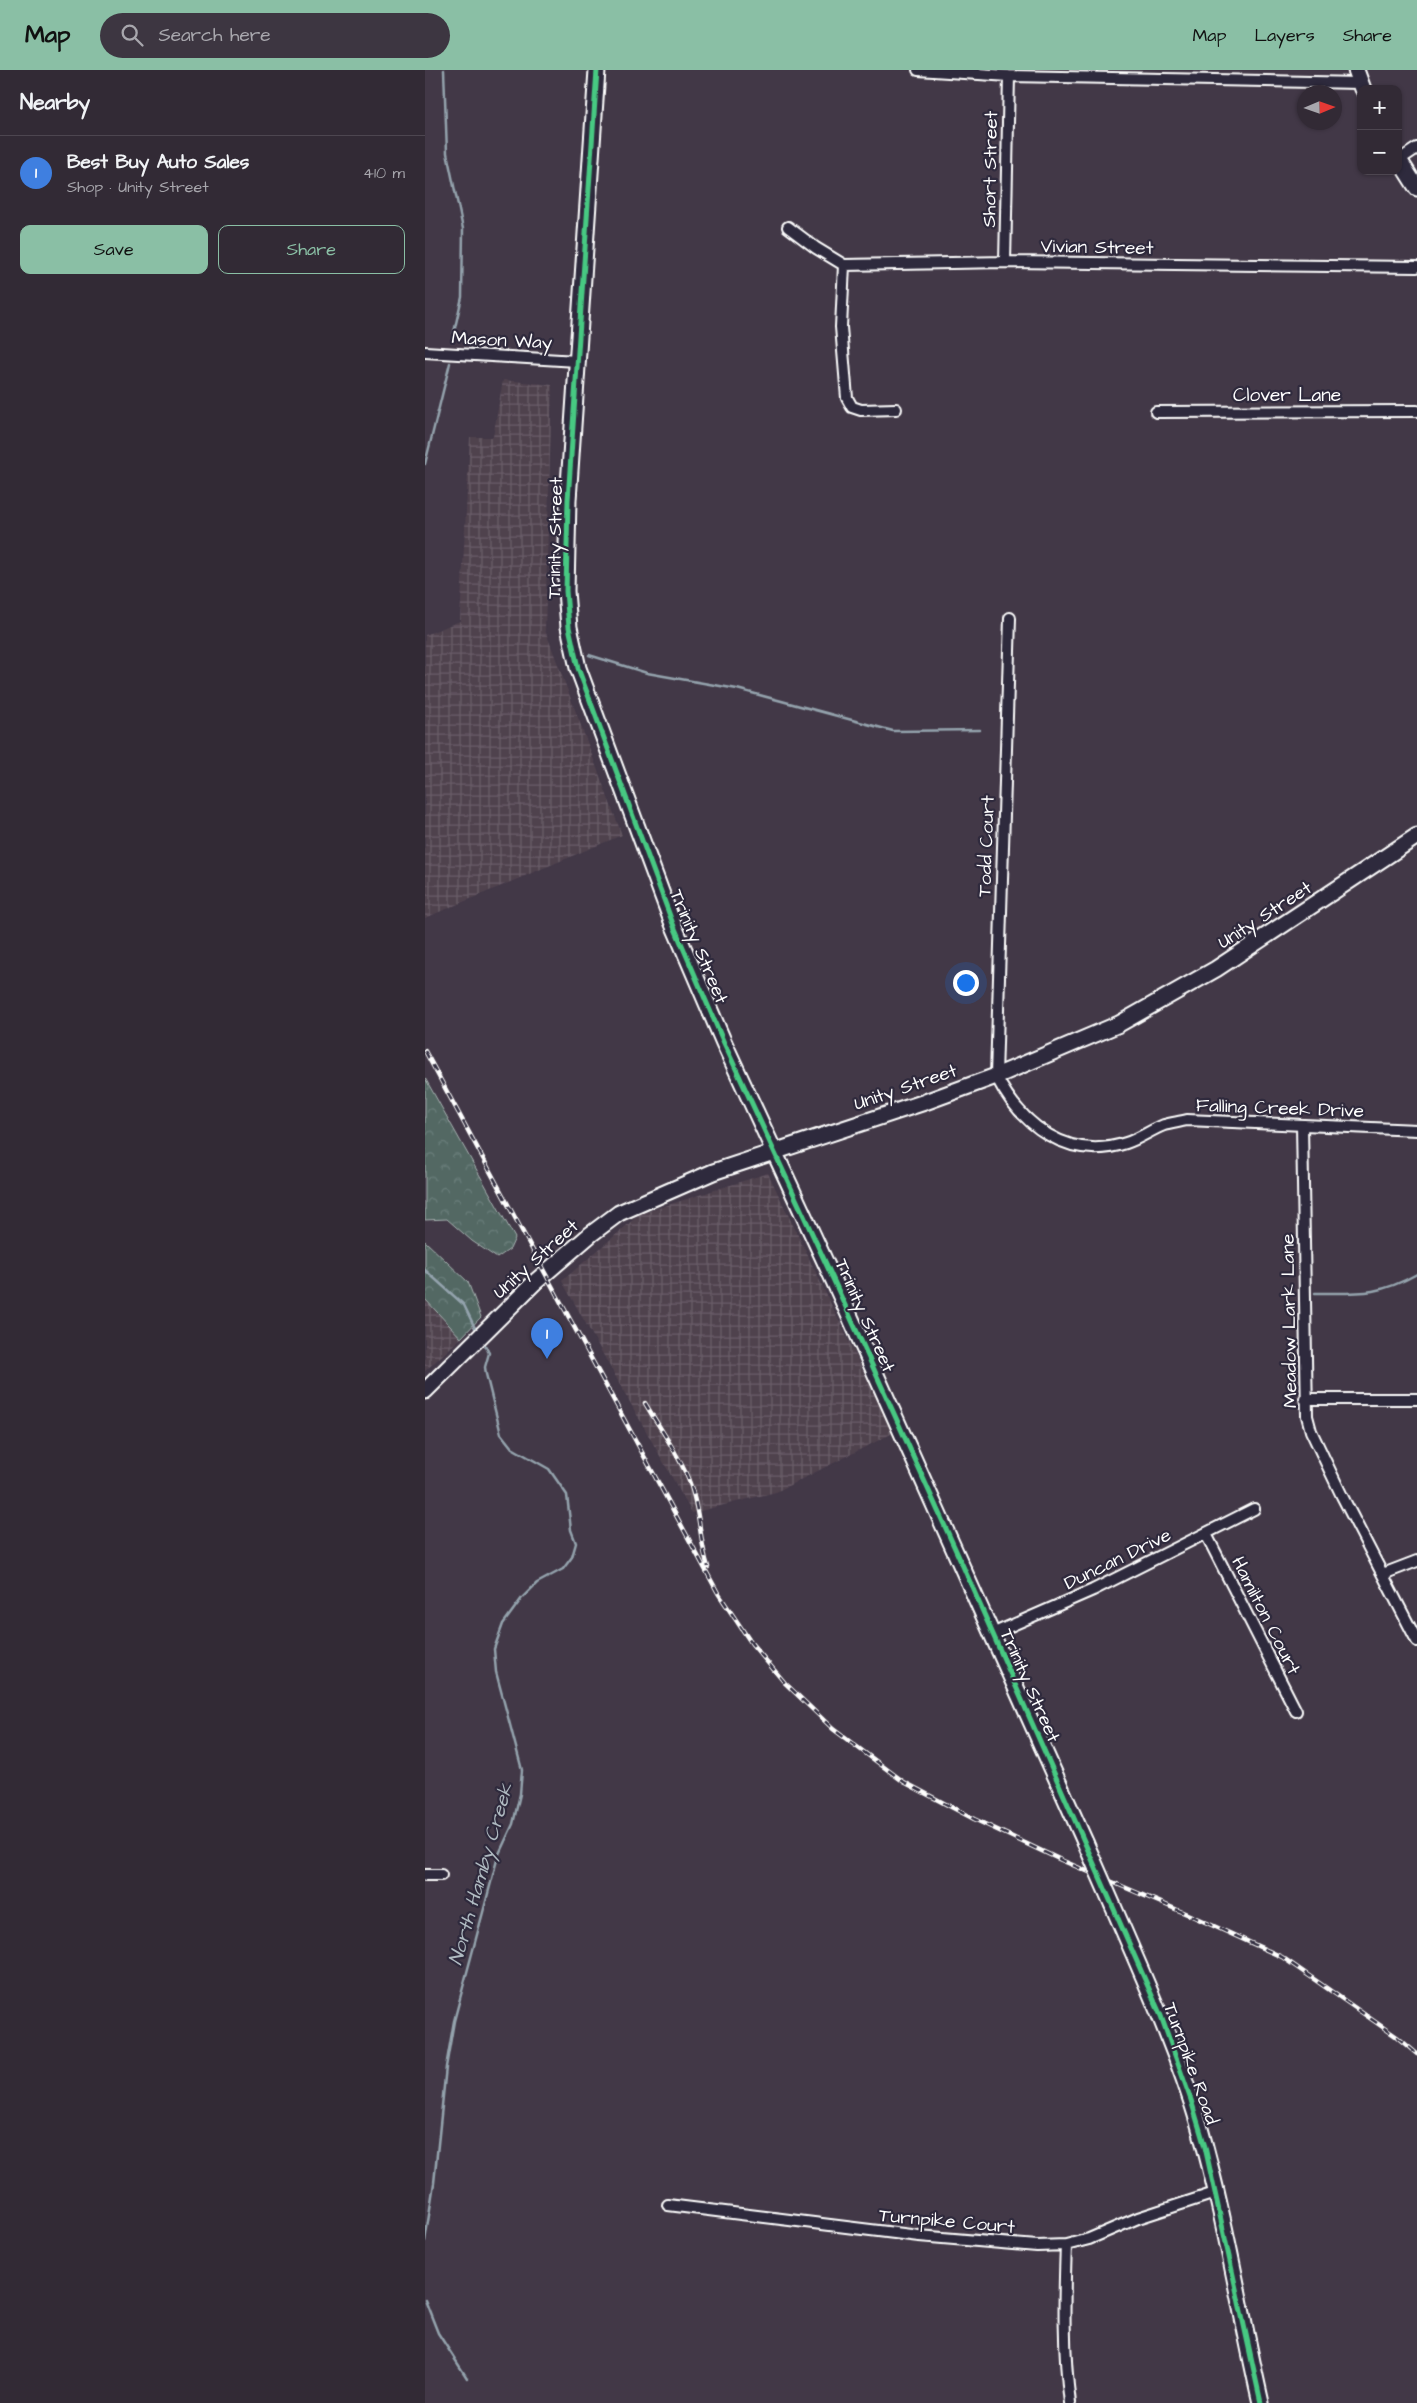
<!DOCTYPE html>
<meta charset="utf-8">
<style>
body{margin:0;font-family:"Architects Daughter",sans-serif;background:#3d3641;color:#f1f3f6}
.controls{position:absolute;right:15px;top:15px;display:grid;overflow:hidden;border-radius:10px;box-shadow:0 1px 4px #0004}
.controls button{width:45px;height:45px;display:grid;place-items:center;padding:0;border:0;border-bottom:1px solid #4d4650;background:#322a35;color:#f1f3f6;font:25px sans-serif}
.compass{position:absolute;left:872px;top:15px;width:45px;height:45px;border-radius:50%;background:#322a35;box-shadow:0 1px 4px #0004;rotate:88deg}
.you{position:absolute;left:540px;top:912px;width:18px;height:18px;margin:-12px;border:4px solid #fff;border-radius:50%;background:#1a73e8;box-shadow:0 0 0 8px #1a73e833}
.badge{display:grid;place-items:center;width:32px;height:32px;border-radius:50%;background:#8abfa5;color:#fff;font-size:16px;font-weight:700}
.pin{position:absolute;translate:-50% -41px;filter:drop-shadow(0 1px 2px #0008)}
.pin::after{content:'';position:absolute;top:26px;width:18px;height:15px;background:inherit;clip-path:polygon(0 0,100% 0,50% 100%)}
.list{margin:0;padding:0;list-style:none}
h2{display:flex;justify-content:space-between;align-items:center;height:65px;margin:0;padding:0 20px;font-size:21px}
h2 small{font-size:16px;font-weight:400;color:#a8a7ad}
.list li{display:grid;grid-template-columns:32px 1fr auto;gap:15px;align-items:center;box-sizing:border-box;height:75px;padding:0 20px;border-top:1px solid #4d4650}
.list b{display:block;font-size:19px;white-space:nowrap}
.list p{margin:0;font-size:16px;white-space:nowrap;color:#a8a7ad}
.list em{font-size:16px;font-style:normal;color:#a8a7ad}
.actions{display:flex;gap:10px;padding:15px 20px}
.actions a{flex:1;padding:11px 0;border:1px solid #8abfa5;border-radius:10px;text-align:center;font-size:18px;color:#8abfa5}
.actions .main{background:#8abfa5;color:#111}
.icon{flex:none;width:28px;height:28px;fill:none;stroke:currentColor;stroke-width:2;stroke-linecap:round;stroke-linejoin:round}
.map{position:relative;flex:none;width:992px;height:2333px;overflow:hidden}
header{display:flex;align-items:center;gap:30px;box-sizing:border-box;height:70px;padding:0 25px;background:#8abfa5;color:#111}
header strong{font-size:24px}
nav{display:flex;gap:28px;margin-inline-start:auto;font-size:18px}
.search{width:350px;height:45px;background:#3d3641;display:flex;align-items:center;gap:12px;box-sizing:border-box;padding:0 18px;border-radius:28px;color:#a8a7ad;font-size:19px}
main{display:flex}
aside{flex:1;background:#322a35}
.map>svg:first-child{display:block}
.industrial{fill:url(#industrial-grid)}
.forest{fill:url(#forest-crowns);stroke:#a8b4b2}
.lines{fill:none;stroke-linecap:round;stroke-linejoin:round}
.stream{stroke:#94a3ad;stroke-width:2.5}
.street-casing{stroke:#fff;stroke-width:14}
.secondary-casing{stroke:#fff;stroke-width:19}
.street{stroke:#2f2a3d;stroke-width:10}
.secondary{stroke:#2f2a3d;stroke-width:15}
.rail-casing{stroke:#fff;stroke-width:4.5}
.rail{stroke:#2f2a3d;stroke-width:2.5;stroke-dasharray:8;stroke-linecap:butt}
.secondary-bridge-casing{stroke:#fff;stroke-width:19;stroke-linecap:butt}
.secondary-bridge{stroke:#2f2a3d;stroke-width:15}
.cycleway-casing{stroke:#2f2a3d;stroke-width:8}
.cycleway{stroke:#46c982;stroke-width:5}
.labels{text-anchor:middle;stroke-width:4.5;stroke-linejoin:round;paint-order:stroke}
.street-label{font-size:19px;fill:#fff;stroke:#2f2a3d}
.water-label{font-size:20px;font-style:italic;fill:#afbac1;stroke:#2f2a3d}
</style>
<header>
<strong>Map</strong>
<div class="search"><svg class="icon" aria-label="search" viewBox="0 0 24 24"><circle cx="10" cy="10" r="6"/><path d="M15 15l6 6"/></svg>Search here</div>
<nav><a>Map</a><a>Layers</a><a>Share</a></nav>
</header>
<main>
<aside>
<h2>Nearby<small></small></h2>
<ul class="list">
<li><span class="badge" style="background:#3f7fe0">1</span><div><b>Best Buy Auto Sales</b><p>Shop · Unity Street</p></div><em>410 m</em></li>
</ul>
<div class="actions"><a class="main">Save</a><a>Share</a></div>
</aside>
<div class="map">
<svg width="992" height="2333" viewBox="0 0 992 2333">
<defs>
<pattern id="industrial-grid" width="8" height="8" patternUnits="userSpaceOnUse" patternTransform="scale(1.25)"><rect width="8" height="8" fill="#50424e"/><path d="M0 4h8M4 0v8" fill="none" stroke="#6a5e69"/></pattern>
<pattern id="forest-crowns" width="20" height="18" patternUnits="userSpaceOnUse" patternTransform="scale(1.25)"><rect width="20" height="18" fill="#526864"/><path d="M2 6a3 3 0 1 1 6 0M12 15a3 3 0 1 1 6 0" fill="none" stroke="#6c7f7b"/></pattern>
</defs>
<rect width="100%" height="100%" fill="#423847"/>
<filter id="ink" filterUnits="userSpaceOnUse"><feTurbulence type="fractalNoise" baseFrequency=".02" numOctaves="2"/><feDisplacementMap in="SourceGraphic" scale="10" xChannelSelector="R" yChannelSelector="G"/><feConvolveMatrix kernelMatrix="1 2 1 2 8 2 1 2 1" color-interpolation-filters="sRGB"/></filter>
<g filter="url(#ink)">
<!-- industrial -->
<path class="industrial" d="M78,310L127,315L120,560L197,765L0,848V565L35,551L45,367H68Z
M343,1103L468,1363L351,1422L267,1443L137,1211L215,1144Z
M0,1229L36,1268L0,1301Z"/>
<!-- forest -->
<path class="forest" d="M0,1008L90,1168L85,1179L72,1188L47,1171L22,1149L0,1150Z
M0,1171L43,1212L56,1247L36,1268L0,1229Z"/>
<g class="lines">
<!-- stream -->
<path class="stream" d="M19,0L22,83L38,159L37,227L27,271
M0,394L25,293
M164,585L222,603L312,619L468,661L555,660
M0,1200L39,1235L50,1258
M890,1223C933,1223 953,1226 992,1204
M0,2171L9,2113L21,1997L29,1951L73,1786L88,1754L95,1724L97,1700L71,1602L69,1579L78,1554L97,1528L112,1513L138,1499L147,1487L151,1473L146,1460L142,1425L124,1399L87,1378L76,1364L61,1304L60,1297L64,1283L59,1273
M0,2230L13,2263L42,2308"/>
<!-- street casing -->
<g class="street-casing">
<path id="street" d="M493,0L584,6L935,13
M974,90L992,78
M363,157L391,178L419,195L580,192L992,197
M580,192L584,6
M419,195L416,257L422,328L427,337L436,340L471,339
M0,282L152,291
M731,342L992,341
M585,548L571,1006C596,1055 643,1092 701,1073C714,1069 726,1060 739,1055C746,1053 754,1052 762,1050L992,1060
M877,1055L882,1346L886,1361L917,1426L992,1571
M880,1329H992
M781,1464L871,1641
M958,1504L992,1491
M567,1564L668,1520L829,1439
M0,1805H16
M243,2135L494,2166L612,2176L641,2175L664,2169L713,2148L790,2123
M641,2175C639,2228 638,2280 645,2333"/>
</g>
<!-- secondary casing -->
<g class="secondary-casing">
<path id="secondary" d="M172,0L143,430L141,521L144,557L153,598L248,854L299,973L409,1211L660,1772
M931,0L938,19
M973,88L992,118
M0,1321L109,1213L166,1164L194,1143L288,1102L500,1032L571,1006L694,954L791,899L992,766
M688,1836C719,1908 752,1980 774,2055C800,2146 815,2241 836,2333"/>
</g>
<!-- street -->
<use href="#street" class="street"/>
<!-- secondary -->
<use href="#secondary" class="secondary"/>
<!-- rail casing -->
<g class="rail-casing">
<path id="rail" d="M0,981L293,1523L327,1574L360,1613L408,1659L479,1712L549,1749L636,1790L769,1847L857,1887L972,1967L992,1984
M220,1333C234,1357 255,1386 264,1411C275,1438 274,1469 283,1497"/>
</g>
<!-- rail -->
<use href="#rail" class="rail"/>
<!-- secondary-bridge casing -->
<g class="secondary-bridge-casing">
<path id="secondary-bridge" d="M660,1772L688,1836"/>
</g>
<!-- secondary-bridge -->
<use href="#secondary-bridge" class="secondary-bridge"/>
<!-- cycleway casing -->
<g class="cycleway-casing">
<path id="cycleway" d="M172,0L143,430L141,521L144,557L153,598L248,854L299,973L409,1211L537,1494L736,1946L766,2030L780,2077L836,2333"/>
</g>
<!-- cycleway -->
<use href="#cycleway" class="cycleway"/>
</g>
</g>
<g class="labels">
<!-- street labels -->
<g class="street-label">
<text transform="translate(564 99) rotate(-89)" y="7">Short Street</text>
<text transform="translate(672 176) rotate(1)" y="7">Vivian Street</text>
<text transform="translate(77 269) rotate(3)" y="7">Mason Way</text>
<text x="862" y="331">Clover Lane</text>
<text transform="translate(129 468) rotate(-89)" y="7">Trinity Street</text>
<text transform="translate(560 776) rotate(-88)" y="7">Todd Court</text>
<text transform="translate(839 844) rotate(-33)" y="7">Unity Street</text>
<text transform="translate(275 876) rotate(67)" y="7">Trinity Street</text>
<text transform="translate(480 1016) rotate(-19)" y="7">Unity Street</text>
<text transform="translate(855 1037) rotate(2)" y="7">Falling Creek Drive</text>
<text transform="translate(110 1188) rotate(-42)" y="7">Unity Street</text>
<text transform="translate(441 1245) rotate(66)" y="7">Trinity Street</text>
<text transform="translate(863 1251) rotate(-91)" y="7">Meadow Lark Lane</text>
<text transform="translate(692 1488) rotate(-26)" y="7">Duncan Drive</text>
<text transform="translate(842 1545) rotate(63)" y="7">Hamilton Court</text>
<text transform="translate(606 1615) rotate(66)" y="7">Trinity Street</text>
<text transform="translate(767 1993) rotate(70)" y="7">Turnpike Road</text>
<text transform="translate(522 2150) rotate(5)" y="7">Turnpike Court</text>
</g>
<!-- water labels -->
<g class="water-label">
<text transform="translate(55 1804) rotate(-74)" y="7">North Hamby Creek</text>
</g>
</g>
</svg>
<div class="controls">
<button>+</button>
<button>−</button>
</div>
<svg class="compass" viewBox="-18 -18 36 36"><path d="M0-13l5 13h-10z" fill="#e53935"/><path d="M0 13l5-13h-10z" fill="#a8a7ad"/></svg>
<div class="you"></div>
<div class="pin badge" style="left:122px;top:1289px;background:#3f7fe0">1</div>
</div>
</main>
